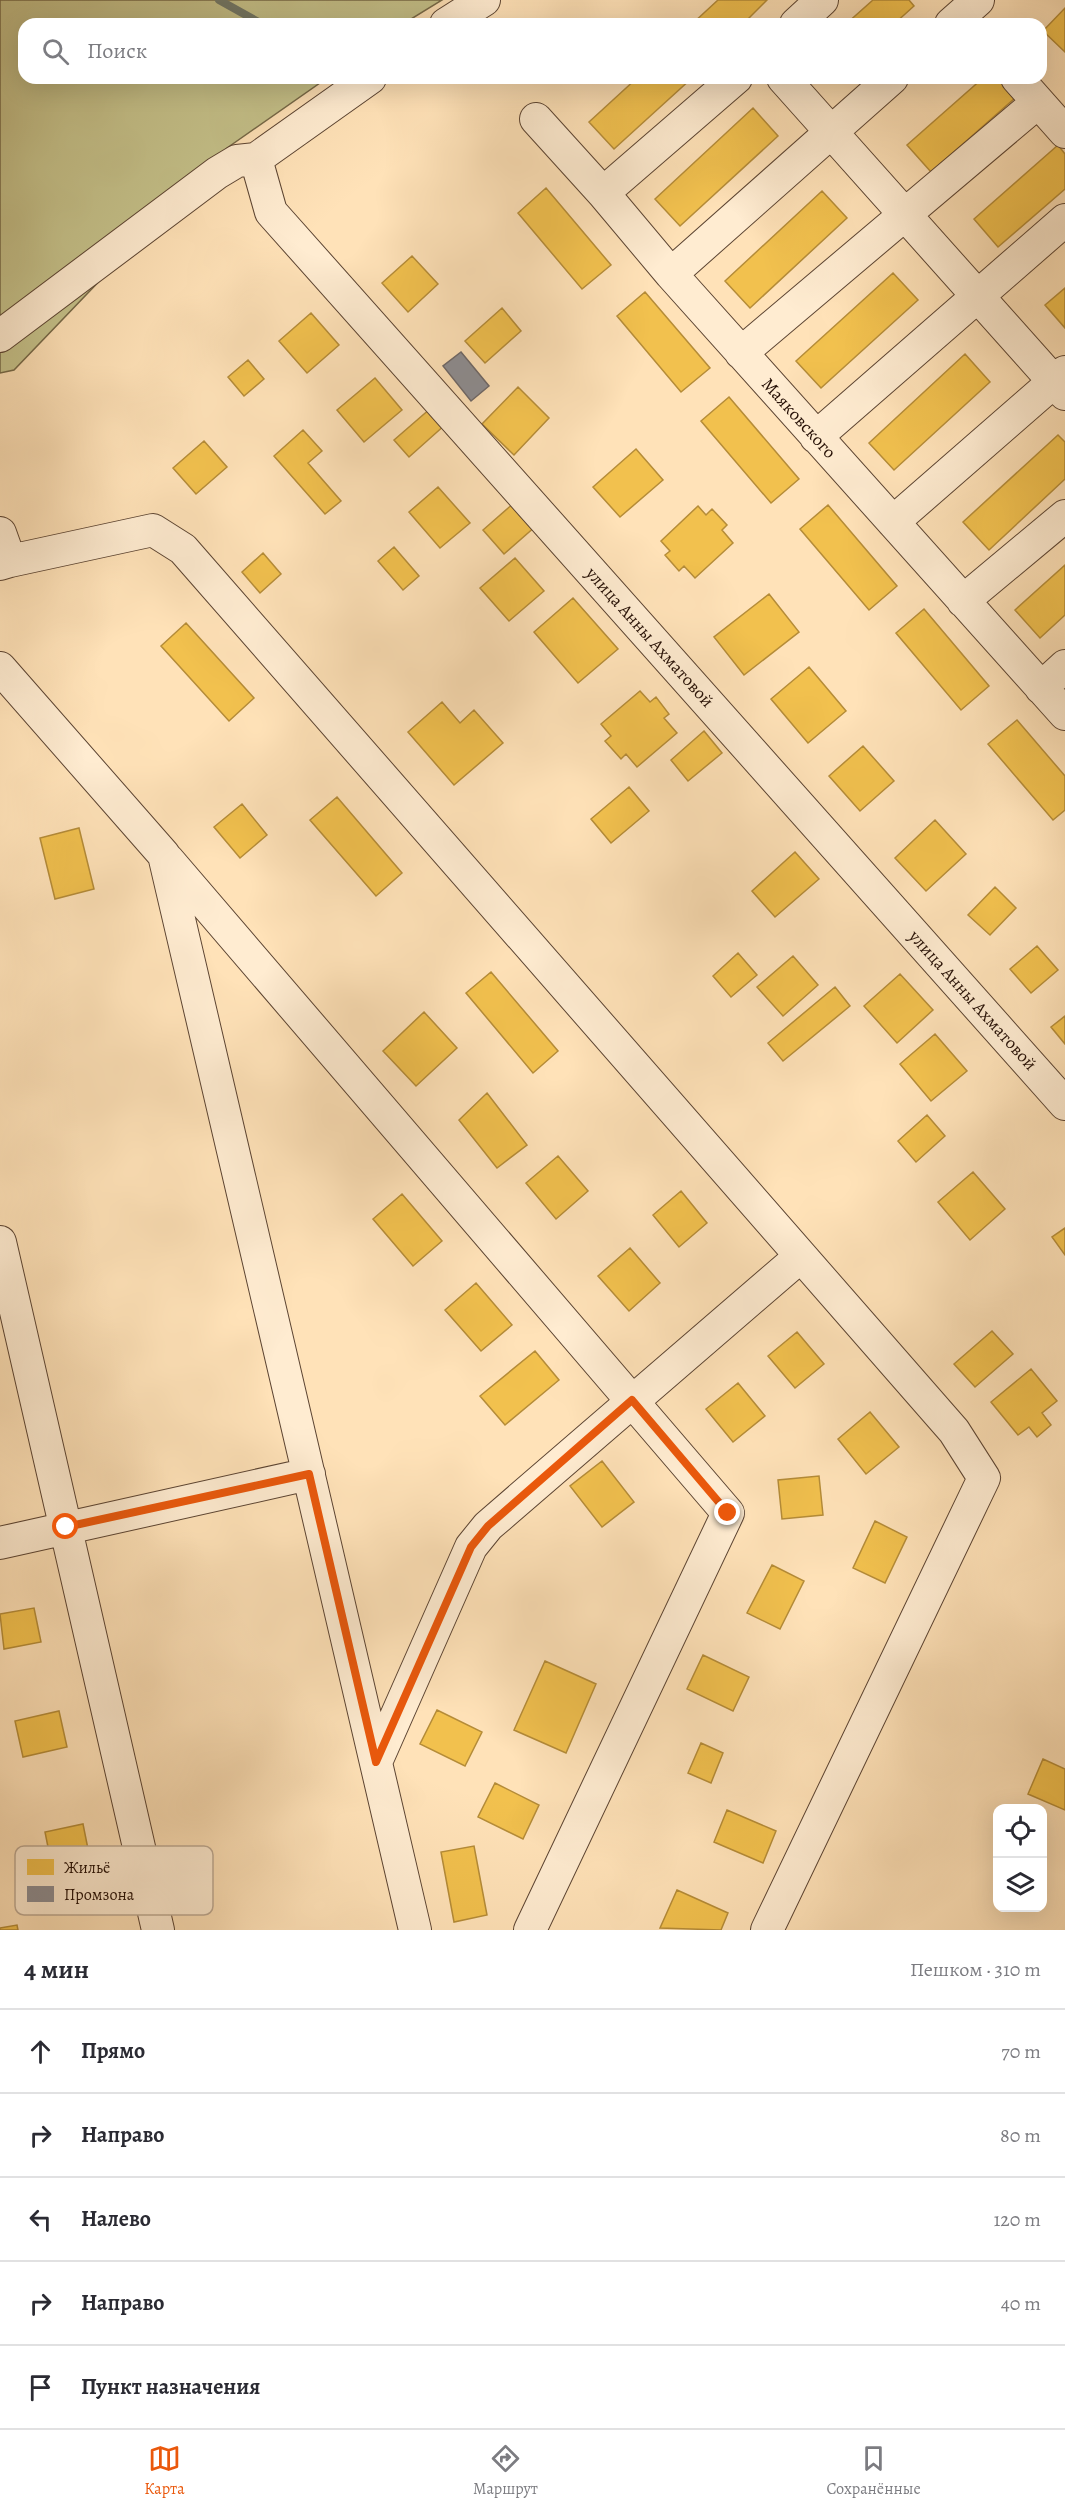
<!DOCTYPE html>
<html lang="ru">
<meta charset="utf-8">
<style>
body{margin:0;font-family:Alegreya,serif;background:#f2f2f3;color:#2b2b33}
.controls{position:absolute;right:18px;bottom:18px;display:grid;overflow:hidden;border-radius:12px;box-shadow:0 6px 24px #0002}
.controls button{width:54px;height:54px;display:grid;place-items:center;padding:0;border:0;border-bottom:2px solid #e1e1e2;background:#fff;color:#2b2b33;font:30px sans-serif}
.stop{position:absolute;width:18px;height:18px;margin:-14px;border:4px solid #ea580c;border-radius:50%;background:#fff}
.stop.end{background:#ea580c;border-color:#fff;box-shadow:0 2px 6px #0008}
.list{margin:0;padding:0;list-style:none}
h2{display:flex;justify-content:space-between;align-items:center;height:78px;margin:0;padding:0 24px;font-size:26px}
h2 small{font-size:20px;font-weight:400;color:#7c7c81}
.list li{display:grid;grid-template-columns:39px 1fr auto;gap:18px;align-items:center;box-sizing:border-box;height:84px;padding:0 24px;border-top:2px solid #e1e1e2}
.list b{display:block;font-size:22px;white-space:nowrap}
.list em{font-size:20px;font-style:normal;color:#7c7c81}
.icon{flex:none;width:33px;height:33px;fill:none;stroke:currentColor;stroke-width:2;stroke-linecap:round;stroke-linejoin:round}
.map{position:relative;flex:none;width:1065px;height:1930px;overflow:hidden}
.search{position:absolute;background:#fff;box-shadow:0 6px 24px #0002;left:18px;right:18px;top:18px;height:66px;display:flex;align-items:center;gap:15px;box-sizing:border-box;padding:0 21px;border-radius:18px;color:#7c7c81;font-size:22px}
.sheet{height:498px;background:#fff}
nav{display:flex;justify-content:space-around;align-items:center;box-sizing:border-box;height:84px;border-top:2px solid #e1e1e2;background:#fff;font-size:16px;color:#7c7c81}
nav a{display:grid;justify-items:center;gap:3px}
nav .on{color:#ea580c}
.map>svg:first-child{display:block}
.green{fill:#c5c28b;stroke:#766948;stroke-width:1.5}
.homes{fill:#f2c14e;stroke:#b58c38;stroke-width:1.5}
.industry{fill:#8d8d92;stroke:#6e6868;stroke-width:1.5}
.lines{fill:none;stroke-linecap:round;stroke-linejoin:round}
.stream{stroke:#707869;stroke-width:8}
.minor-casing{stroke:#5c4432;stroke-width:34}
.minor{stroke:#ffecd1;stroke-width:32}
.route{stroke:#ea580c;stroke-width:8}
.labels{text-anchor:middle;stroke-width:6;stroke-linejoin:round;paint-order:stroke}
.street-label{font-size:18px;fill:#261006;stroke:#ffecd1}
.key{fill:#ffecd1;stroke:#beaa94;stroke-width:1.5}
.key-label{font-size:16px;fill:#261006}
</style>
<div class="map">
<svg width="1065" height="1930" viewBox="0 0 1065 1930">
<rect width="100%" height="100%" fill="#ffe2b8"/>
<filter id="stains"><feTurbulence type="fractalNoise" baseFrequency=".00333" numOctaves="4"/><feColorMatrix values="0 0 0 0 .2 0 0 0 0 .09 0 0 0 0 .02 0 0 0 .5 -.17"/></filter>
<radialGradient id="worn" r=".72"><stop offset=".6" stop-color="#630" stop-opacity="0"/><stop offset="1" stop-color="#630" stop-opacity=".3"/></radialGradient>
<!-- green -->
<path class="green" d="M0,0H442L403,24H24V78H327L227,148L14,370L0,373Z"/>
<!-- homes -->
<path class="homes" d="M718,0H767L743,24H692Z
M873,0H909L914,6L894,24H846Z
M1065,8V52L1043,31Z
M637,78H692L614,149L589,122Z
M983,78H998L1015,98L931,172L907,145Z
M753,108L778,136L680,226L655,199Z
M1058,145L1065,154V189L998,247L974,219Z
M546,188L611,265L582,289L518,213Z
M822,191L847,218L750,308L725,281Z
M412,256L438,284L408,312L382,283Z
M893,273L918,300L821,388L796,361Z
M1065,288V328L1045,305Z
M645,292L710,368L681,392L617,316Z
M502,308L521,331L485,363L465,341Z
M311,313L339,345L307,373L279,341Z
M965,354L990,382L894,470L869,443Z
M248,360L264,379L244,396L228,377Z
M375,378L402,410L364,442L337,410Z
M518,387L549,418L514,455L482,424Z
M729,397L799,479L771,503L701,421Z
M431,408L446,424L409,457L394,440Z
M303,430L322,451L308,463L341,501L325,514L274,456Z
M1058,435L1065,442V479L989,550L963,522Z
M204,441L227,467L196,494L173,468Z
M636,449L663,480L620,517L593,487Z
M438,487L470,523L440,548L409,512Z
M515,502L536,526L504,554L483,530Z
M828,505L897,586L869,610L800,529Z
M698,506L706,515L712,509L727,525L722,530L733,543L695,578L684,566L679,571L665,555L670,551L661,541Z
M394,547L419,576L403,590L378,561Z
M263,553L281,574L260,593L242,572Z
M515,558L544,591L509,621L480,588Z
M1065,565V615L1040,638L1015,610Z
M769,594L799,632L744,675L714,637Z
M573,598L618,649L578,683L534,632Z
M924,609L989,686L961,710L896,633Z
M186,623L254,698L229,721L161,646Z
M809,667L846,711L808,743L771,699Z
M640,691L650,702L656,697L669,714L664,718L677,733L637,767L626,754L621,759L605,741L611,736L601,724Z
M442,702L460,723L474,710L503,743L454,785L408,732Z
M1017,720L1065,776V810L1053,820L988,744Z
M704,731L722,753L688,781L671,760Z
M863,746L894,781L860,811L829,776Z
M629,787L649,811L611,843L591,819Z
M337,797L402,873L376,896L310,820Z
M242,804L267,835L240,858L214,827Z
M935,820L966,854L926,891L895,858Z
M79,828L94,889L55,899L40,838Z
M795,852L819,879L775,917L752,891Z
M995,887L1016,908L990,935L968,915Z
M1037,946L1058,970L1031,993L1010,969Z
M738,953L757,975L731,997L713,976Z
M793,956L818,985L783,1016L757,987Z
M491,972L558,1051L533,1073L466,993Z
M900,974L933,1010L897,1043L864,1006Z
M835,987L850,1006L783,1061L768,1043Z
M424,1012L457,1048L416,1086L383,1051Z
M1065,1016V1044L1051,1027Z
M935,1034L967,1071L931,1101L900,1064Z
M487,1093L527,1145L497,1168L459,1120Z
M927,1115L945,1136L916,1162L898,1141Z
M558,1156L588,1191L556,1219L526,1183Z
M973,1172L1005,1209L970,1240L938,1202Z
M681,1191L707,1223L679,1247L653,1215Z
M402,1194L442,1241L413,1266L373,1219Z
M1065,1228V1255L1052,1237Z
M630,1248L660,1283L629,1311L598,1276Z
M476,1283L512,1325L481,1351L445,1310Z
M992,1331L1013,1354L975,1387L954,1364Z
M797,1332L824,1364L795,1388L768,1356Z
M535,1351L559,1380L505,1425L480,1396Z
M1031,1369L1057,1401L1042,1413L1051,1425L1037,1437L1029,1427L1018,1435L991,1402Z
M738,1383L765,1416L733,1442L706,1409Z
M870,1412L899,1447L866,1474L838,1439Z
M602,1461L634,1502L602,1527L570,1486Z
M819,1476L823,1515L782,1519L778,1480Z
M875,1521L907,1537L885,1583L853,1568Z
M772,1565L804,1581L780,1629L747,1613Z
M34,1608L41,1642L4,1649L0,1614Z
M703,1655L749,1677L733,1711L687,1689Z
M545,1661L596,1684L566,1753L514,1730Z
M437,1710L482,1732L465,1766L420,1744Z
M59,1711L67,1747L23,1757L15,1721Z
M701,1743L723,1753L711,1783L688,1773Z
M1043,1759L1065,1769V1810L1028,1794Z
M495,1783L539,1805L523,1839L478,1817Z
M727,1810L776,1831L763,1863L714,1842Z
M83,1824L90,1859L52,1867L45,1832Z
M474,1846L487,1915L454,1922L441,1852Z
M677,1890L728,1913L721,1930L660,1928Z
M17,1925L18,1930H0V1928Z"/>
<!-- industry -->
<path class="industry" d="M461,352L489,386L471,401L443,366Z"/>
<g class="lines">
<!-- stream -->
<path class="stream" d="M219,0L262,24"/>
<!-- minor casing -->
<g class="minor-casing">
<path id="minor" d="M446,24L484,0
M796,24L822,0
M951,24L978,0
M783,78L1065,394
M1017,78L1065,132
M536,119L603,193L671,274L1065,714
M256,159L271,212L1065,1104
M603,193L736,78
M671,274L892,78
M0,336L217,173L237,161L256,159L370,78
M741,353L1038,102
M816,437L1065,220
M893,522L1065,372
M0,533L10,561L0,564
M10,561L153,530L183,549L954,1431L984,1478L767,1930
M963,601L1065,516
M0,668L164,855L415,1930
M1041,688L1065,666
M168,860L728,1513L530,1930
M0,1242L158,1930
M0,1543L309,1474
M376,1762L471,1547L488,1526L801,1256"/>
</g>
<!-- minor -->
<use href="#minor" class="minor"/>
</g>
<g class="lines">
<!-- route -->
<path class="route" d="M66,1527L309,1474L376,1762L471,1547L488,1526L632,1400L728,1513"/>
</g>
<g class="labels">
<!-- street labels -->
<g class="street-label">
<text transform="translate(799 418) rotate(48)" y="6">Маяковского</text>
<text transform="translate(650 637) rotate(48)" y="6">улица Анны Ахматовой</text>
<text transform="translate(973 1000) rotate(48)" y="6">улица Анны Ахматовой</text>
</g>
</g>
<!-- legend -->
<rect x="15" y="1846" width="198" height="69" rx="9" class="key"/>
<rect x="27" y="1859" width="27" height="16" fill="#f2c14e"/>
<rect x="27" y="1886" width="27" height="16" fill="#8d8d92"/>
<g class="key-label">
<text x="64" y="1873">Жильё</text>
<text x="64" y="1900">Промзона</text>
</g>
<rect width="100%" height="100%" filter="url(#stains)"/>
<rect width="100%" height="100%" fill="url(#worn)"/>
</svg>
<div class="controls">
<button><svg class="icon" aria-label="locate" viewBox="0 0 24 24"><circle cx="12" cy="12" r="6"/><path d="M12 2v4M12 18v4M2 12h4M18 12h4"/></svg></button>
<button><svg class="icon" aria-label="layers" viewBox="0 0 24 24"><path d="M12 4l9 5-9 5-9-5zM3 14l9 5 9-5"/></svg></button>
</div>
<div class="stop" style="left:66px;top:1527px"></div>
<div class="stop end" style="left:728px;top:1513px"></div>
<div class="search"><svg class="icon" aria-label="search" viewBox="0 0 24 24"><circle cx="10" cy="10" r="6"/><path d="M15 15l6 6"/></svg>Поиск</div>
</div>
<section class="sheet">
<h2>4 мин<small>Пешком · 310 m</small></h2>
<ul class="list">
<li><svg class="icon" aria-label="ahead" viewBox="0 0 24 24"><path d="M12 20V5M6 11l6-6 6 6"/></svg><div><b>Прямо</b></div><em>70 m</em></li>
<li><svg class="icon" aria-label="right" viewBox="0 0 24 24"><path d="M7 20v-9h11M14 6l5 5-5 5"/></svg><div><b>Направо</b></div><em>80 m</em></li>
<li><svg class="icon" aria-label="left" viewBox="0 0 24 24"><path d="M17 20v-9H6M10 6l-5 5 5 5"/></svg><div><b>Налево</b></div><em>120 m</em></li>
<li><svg class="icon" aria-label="right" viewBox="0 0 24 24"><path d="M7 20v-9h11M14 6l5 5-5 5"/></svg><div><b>Направо</b></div><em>40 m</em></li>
<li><svg class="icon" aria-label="arrive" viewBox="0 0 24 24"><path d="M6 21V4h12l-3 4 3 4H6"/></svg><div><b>Пункт назначения</b></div></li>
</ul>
</section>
<nav>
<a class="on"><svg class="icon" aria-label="map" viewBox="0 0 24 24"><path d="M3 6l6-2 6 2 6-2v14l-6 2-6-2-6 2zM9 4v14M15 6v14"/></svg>Карта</a>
<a><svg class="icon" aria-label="directions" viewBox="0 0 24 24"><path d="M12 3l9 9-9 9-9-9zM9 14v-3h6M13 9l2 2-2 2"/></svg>Маршрут</a>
<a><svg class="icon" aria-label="saved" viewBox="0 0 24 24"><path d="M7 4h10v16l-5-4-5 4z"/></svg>Сохранённые</a>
</nav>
